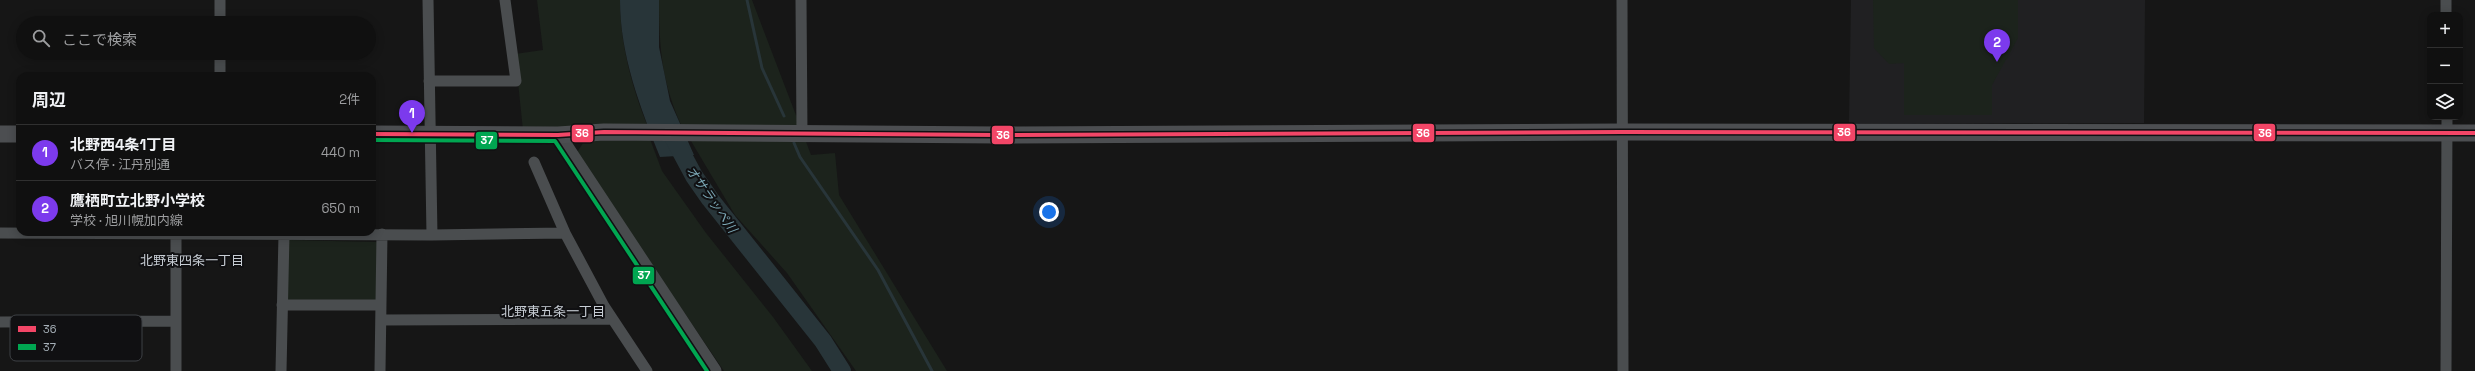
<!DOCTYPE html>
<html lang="ja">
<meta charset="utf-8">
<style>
body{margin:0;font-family:"Space Grotesk","Noto Sans JP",sans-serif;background:#1e1e1e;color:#f1f3f6}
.controls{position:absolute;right:12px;top:12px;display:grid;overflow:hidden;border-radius:8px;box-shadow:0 2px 10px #0003}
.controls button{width:36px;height:36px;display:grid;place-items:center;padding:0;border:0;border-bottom:1px solid #303030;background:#101010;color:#f1f3f6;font:20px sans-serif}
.you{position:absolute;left:1049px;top:212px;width:14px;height:14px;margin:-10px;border:3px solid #fff;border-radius:50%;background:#1a73e8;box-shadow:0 0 0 6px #1a73e833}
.badge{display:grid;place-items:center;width:26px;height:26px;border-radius:50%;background:#7c3aed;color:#fff;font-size:13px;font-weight:700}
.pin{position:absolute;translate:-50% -33px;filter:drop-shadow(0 1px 2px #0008)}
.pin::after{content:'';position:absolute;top:21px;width:14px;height:12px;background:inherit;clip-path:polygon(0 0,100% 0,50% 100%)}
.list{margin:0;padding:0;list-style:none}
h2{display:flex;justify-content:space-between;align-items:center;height:52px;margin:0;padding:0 16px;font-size:17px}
h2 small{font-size:13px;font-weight:400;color:#9c9d9f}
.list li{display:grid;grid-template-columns:26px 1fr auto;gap:12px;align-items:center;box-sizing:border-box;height:56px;padding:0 16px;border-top:1px solid #303030}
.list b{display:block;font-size:15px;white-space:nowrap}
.list p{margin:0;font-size:13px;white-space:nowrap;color:#9c9d9f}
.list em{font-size:13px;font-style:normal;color:#9c9d9f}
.icon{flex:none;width:22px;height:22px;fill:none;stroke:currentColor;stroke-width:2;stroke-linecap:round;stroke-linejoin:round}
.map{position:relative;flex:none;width:2475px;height:371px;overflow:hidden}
.search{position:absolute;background:#101010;box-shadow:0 2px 10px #0003;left:16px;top:16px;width:360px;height:44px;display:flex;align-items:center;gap:10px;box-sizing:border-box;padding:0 14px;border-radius:22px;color:#9c9d9f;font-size:15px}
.panel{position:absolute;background:#101010;box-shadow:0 2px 10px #0003;left:16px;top:72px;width:360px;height:164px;border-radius:12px}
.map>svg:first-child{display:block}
.built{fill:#202022}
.green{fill:#1c231c}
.water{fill:#283539}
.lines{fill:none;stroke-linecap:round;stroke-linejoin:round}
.stream{stroke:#283539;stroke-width:3}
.river{stroke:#283539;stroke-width:18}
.street{stroke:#4a4d4f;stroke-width:11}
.secondary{stroke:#484b4d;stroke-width:15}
.primary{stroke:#4c4e51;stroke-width:17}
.bus-1-casing{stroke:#101012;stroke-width:7}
.bus-2-casing{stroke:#101012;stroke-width:7}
.bus-1{stroke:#f34667;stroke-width:4}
.bus-2{stroke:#00a651;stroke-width:4}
.labels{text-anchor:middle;stroke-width:4;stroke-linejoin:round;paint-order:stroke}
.water-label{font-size:13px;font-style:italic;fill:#7ba7b5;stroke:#101012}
.neighbourhood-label{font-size:13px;fill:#c7cdd4;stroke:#101012}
.key{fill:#101012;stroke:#3d4044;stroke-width:1}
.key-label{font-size:11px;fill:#a6b0b8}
.line-badge{stroke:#101012;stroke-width:1.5}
.badge-label{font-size:11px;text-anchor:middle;font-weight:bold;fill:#fff}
</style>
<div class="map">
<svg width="2475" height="371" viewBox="0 0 2475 371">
<rect width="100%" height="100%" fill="#161616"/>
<!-- built -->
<path class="built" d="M1851,0H2145L2144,123L1849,124Z"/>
<!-- green -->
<path class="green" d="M537,0H620C620,43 632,88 648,127L523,130L515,54L543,50Z
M659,0H752L802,131L683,129C662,84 659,49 659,0Z
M1873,0H2018V38L1992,85V115H1904V63L1889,64L1874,48Z
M650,139L662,171L706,233L773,317L812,371H724L576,154L585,140Z
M805,139L811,155L835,153L839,195L947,371H856L787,273L735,215L691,141Z
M287,240L378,242L376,302L286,300Z"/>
<!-- water -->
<path class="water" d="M620,0H659V47L670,101L694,155L660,157C640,107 620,55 620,0Z"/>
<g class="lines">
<!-- stream -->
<path class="stream" d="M747,0L762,68L784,116
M794,143L800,157L878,270L932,371"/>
<!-- river -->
<path class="river" d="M672,135L694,176L710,199L823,341L842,371"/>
<!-- street -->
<path class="street" d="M428,0L432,235
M801,0L802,133
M1622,0L1623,371
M2446,0V15
M220,23V0
M220,76V53
M429,81H516L505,0
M534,162L565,233L604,306L647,371
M0,233L432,235L565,233
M282,305H381
M381,320L612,319
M0,322L176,321
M176,371V232
M281,371L284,234
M380,371L382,234
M2446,371L2447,117"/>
<!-- secondary -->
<path class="secondary" d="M558,135L714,371"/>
<!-- primary -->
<path class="primary" d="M0,134H20
M372,134L558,135L604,132L999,135L1622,132L2475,133"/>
<!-- bus-1 casing -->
<g class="bus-1-casing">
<path id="bus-1" d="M372,134L558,135L604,132L999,135L1622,132L2475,133"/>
</g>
<!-- bus-2 casing -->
<g class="bus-2-casing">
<path id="bus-2" d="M372,140L555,141L707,371"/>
</g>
<!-- bus-1 -->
<use href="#bus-1" class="bus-1"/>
<!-- bus-2 -->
<use href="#bus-2" class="bus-2"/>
</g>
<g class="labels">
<!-- water labels -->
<g class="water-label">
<text transform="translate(712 199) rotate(55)" y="5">オサラッペ川</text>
</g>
<!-- neighbourhood labels -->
<g class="neighbourhood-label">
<text x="192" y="265">北野東四条一丁目</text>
<text x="553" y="316">北野東五条一丁目</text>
</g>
</g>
<!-- legend -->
<rect x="10" y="315" width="132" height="46" rx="6" class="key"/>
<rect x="18" y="326" width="18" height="6" fill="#f34667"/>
<rect x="18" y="344" width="18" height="6" fill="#00a651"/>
<g class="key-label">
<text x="43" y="333">36</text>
<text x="43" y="351">37</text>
</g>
<g class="line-badge">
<rect x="1833" y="123" width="23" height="19" rx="4" fill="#f34667"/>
<rect x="2253" y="123" width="23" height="19" rx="4" fill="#f34667"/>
<rect x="1412" y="123" width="23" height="20" rx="4" fill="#f34667"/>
<rect x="571" y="124" width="23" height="19" rx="4" fill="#f34667"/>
<rect x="991" y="125" width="23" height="20" rx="4" fill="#f34667"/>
<rect x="475" y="131" width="23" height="19" rx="4" fill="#00a651"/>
<rect x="632" y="266" width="23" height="19" rx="4" fill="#00a651"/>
</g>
<g class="badge-label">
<text x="1844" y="136">36</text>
<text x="2265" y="137">36</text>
<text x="1423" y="137">36</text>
<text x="582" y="137">36</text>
<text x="1003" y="139">36</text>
<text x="487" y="144">37</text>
<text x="644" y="279">37</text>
</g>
</svg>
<div class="controls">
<button>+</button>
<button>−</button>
<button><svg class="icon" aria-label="layers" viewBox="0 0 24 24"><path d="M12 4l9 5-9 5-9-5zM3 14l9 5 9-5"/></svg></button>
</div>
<div class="you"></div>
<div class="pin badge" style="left:412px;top:133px">1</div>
<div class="pin badge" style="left:1997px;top:62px">2</div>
<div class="search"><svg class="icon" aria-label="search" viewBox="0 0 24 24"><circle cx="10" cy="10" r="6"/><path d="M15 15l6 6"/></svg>ここで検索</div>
<section class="panel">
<h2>周辺<small>2件</small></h2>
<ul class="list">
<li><span class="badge">1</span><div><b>北野西4条1丁目</b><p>バス停 · 江丹別通</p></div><em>440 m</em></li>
<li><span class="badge">2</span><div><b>鷹栖町立北野小学校</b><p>学校 · 旭川幌加内線</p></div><em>650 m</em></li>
</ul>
</section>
</div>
